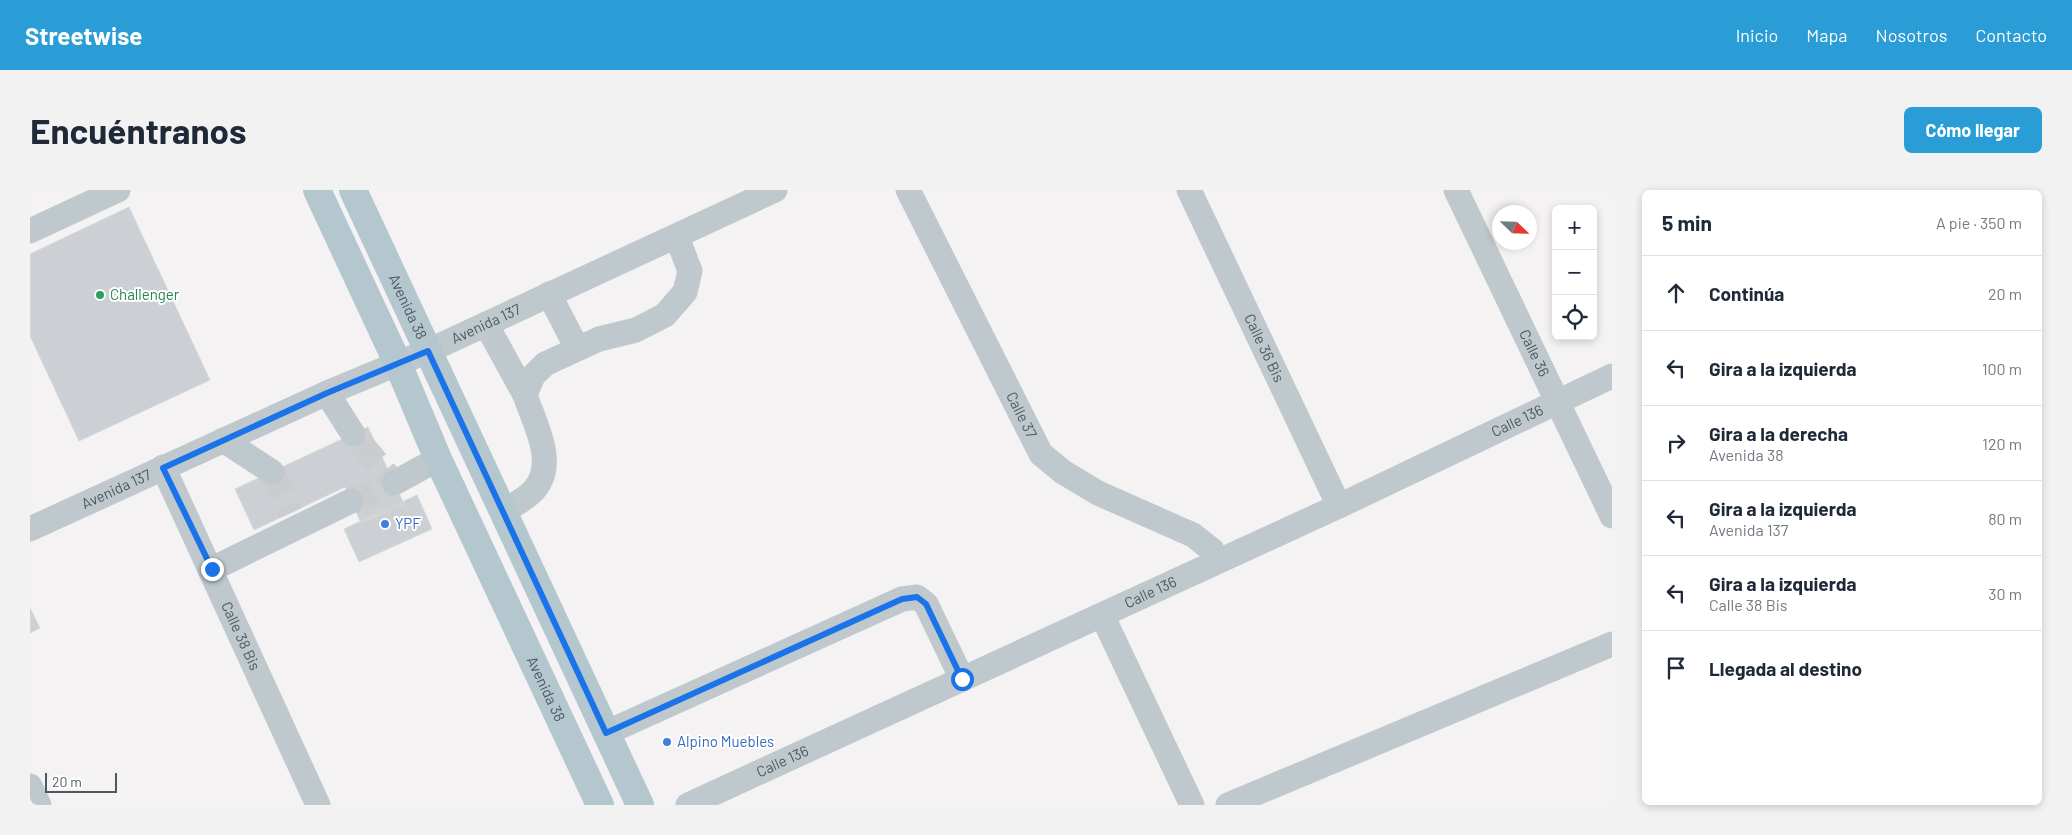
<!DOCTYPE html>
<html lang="es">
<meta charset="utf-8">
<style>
body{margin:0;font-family:Barlow,sans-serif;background:#f2f2f3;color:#1f2937}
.controls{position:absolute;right:15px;top:15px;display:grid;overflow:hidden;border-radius:8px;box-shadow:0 2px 8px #0003}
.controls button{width:45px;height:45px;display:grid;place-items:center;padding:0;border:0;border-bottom:1px solid #e0e1e3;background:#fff;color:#1f2937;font:25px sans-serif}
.compass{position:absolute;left:1462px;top:15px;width:45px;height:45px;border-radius:50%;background:#fff;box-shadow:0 2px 8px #0003;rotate:113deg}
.scale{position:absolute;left:15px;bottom:12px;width:72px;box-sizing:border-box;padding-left:5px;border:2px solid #4b595e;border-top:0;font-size:14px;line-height:18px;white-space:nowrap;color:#4b595e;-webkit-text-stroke:4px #fff;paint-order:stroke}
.stop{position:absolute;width:15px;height:15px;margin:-11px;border:4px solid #1a73e8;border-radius:50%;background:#fff}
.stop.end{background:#1a73e8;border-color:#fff;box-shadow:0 1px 5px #0008}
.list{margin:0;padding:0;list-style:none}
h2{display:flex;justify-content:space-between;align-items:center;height:65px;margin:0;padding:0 20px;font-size:21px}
h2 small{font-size:16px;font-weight:400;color:#747a83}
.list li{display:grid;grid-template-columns:32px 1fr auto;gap:15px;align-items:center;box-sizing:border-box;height:75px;padding:0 20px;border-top:1px solid #e0e1e3}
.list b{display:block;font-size:19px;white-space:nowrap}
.list p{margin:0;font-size:16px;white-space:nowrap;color:#747a83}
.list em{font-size:16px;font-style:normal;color:#747a83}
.icon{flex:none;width:28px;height:28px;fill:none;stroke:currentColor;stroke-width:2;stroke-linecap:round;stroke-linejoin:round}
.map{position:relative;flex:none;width:1582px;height:615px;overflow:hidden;border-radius:8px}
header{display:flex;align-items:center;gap:30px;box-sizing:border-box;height:70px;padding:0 25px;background:#2a9cd6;color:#fff}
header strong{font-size:24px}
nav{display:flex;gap:28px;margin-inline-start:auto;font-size:18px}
.intro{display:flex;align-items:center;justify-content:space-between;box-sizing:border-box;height:120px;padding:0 30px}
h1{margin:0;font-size:35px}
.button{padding:12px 22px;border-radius:8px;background:#2a9cd6;color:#fff;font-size:18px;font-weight:700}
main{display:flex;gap:30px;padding:0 30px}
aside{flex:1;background:#fff;border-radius:8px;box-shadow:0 2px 8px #0003}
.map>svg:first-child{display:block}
.building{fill:#ccd0d4;stroke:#d7dadc}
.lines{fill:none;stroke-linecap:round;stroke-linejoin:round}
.minor-tunnel{stroke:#caccce;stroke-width:25;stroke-dasharray:25 12;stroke-linecap:butt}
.minor{stroke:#bfc9cd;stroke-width:25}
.major{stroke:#b4c7ce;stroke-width:28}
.route{stroke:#1a73e8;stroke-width:6}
.leisure-dot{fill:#2e9e5b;stroke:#fff;stroke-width:2}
.shop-dot{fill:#3f7fe0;stroke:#fff;stroke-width:2}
.labels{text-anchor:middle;stroke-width:4;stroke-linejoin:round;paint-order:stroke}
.leisure-label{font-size:15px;fill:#27864d;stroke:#fff;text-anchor:start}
.street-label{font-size:15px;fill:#4b595e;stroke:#fff}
.shop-label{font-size:15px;fill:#366cbe;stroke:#fff;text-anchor:start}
</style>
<header>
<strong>Streetwise</strong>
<nav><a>Inicio</a><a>Mapa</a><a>Nosotros</a><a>Contacto</a></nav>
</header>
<div class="intro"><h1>Encuéntranos</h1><a class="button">Cómo llegar</a></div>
<main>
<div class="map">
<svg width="1582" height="615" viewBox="0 0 1582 615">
<rect width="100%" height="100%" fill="#f4f2f3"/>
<!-- building -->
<path class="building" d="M99,17L180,190L49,251L0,146V64Z
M338,237L374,314L331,333L315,297L224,340L205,299Z
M387,305L402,339L329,372L314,339Z
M0,418L10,438L0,443Z"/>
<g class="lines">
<!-- minor-tunnel -->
<path class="minor-tunnel" d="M242,282L261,323
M321,311L364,293L323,244"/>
<!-- minor -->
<g class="minor">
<path id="s1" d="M878,0L1011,264L1033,282L1068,303L1163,345L1182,360L1186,372"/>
<path id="s2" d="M1159,0L1309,316"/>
<path id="s3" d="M1426,0L1582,326"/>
<path d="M0,41L88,0"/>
<path d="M519,104L547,158"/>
<path d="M456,134L495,205"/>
<path d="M297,203L323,244"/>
<path d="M193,250L242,282"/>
<path id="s4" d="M133,277L288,615"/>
<path d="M364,293L408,269"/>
<path d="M473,323C483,315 496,309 504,300C528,273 504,233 495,205L503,186L515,174L569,149L606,140L635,125L655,102L660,81L647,47"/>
<path id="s5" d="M0,339L297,203L398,161L745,0"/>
<path d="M182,379L321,311"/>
<path d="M1072,425L1162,615"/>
<path d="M576,543L872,409L887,407L896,414L932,489"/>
<path d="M0,596L9,615"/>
<path id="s6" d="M658,615L1309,316L1582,186"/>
<path d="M1198,615L1582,454"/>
</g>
<!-- major -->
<g class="major">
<path id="s7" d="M287,0L368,174L408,269L570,615"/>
<path id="s8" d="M323,0L610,615"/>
</g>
</g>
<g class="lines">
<!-- route -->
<path class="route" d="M182,379L133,278L297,203L398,161L576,543L872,409L887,407L896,414L932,489"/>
</g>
<!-- markers -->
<circle class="leisure-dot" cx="70" cy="105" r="5"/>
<g class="shop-dot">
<circle cx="355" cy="334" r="5"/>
<circle cx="637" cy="552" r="5"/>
</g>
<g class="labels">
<!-- leisure labels -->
<g class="leisure-label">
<text x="80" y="110">Challenger</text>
</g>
<!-- street labels -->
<g class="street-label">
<text dy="5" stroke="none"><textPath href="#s8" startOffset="129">Avenida 38</textPath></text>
<text dy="5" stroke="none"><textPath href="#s5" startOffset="500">Avenida 137</textPath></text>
<text dy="5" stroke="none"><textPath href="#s2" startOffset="175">Calle 36 Bis</textPath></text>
<text dy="5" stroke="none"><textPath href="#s3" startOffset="181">Calle 36</textPath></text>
<text dy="5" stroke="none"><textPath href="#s1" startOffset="252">Calle 37</textPath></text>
<text dy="5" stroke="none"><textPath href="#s6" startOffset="914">Calle 136</textPath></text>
<text dy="5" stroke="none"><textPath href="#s5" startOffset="95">Avenida 137</textPath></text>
<text dy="5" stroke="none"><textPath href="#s6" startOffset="509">Calle 136</textPath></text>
<text dy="5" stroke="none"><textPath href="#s4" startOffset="186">Calle 38 Bis</textPath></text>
<text dy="5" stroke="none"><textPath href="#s7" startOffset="549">Avenida 38</textPath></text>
<text dy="5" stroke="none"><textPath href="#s6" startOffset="104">Calle 136</textPath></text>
</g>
<!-- shop labels -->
<g class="shop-label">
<text x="365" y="339">YPF</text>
<text x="647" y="557">Alpino Muebles</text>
</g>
</g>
</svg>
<div class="controls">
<button>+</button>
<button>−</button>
<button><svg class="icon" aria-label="locate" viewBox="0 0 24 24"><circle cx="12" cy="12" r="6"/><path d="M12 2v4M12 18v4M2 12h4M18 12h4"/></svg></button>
</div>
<svg class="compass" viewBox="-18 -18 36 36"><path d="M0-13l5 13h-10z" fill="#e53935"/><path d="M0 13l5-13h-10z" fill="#747a83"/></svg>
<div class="scale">20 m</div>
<div class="stop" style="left:932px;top:489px"></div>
<div class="stop end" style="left:182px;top:379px"></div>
</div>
<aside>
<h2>5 min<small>A pie · 350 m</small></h2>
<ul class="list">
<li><svg class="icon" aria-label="ahead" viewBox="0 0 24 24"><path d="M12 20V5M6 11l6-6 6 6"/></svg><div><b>Continúa</b></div><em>20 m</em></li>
<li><svg class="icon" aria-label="left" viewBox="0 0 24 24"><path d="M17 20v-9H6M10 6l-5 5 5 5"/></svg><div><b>Gira a la izquierda</b></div><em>100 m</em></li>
<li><svg class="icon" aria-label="right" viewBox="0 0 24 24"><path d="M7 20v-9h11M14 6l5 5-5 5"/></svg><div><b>Gira a la derecha</b><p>Avenida 38</p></div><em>120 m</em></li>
<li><svg class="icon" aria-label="left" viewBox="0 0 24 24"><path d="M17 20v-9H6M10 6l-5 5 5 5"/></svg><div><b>Gira a la izquierda</b><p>Avenida 137</p></div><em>80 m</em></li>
<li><svg class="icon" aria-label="left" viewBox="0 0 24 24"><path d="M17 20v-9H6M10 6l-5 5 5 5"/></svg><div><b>Gira a la izquierda</b><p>Calle 38 Bis</p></div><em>30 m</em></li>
<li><svg class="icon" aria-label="arrive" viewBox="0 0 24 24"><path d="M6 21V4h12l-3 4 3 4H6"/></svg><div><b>Llegada al destino</b></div></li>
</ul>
</aside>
</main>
